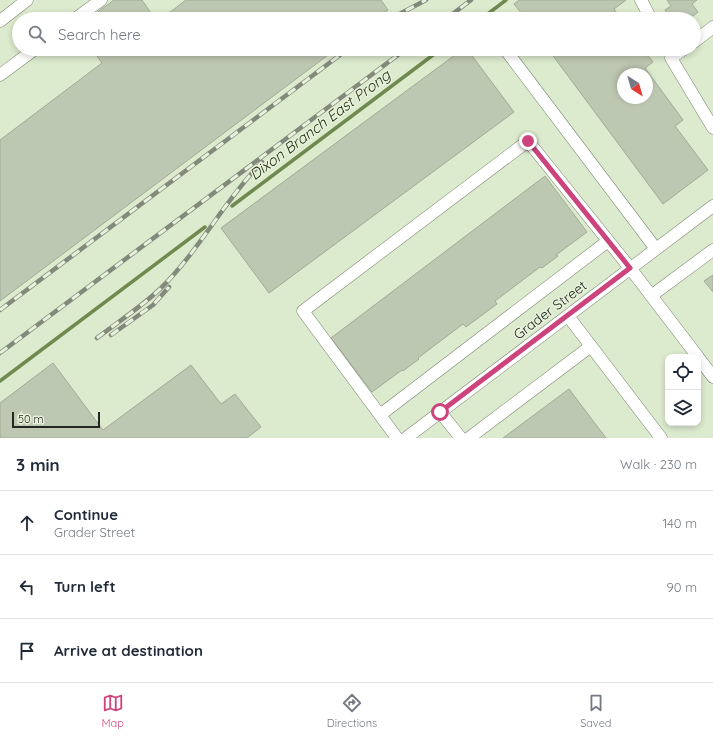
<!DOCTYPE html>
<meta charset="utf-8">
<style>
body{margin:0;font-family:Quicksand,sans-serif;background:#f2f2f3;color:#1f2937}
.controls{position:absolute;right:12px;bottom:12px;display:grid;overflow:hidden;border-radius:8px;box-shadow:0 2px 6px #0003}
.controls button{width:36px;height:36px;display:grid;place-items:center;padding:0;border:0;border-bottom:1px solid #e0e1e3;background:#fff;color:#1f2937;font:20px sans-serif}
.compass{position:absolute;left:617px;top:68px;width:36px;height:36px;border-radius:50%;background:#fff;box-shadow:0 2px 6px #0003;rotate:143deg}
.scale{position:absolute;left:12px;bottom:10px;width:88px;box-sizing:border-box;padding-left:4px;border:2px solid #23271f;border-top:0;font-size:11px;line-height:14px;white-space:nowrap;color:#23271f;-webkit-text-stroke:3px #e7f2dc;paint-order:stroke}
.stop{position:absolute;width:12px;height:12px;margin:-9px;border:3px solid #cd437c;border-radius:50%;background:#fff}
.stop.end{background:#cd437c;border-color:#fff;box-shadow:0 1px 4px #0008}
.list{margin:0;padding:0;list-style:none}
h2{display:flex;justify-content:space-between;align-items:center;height:52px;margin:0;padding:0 16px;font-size:17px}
h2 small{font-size:13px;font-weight:400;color:#747a83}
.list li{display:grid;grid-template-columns:26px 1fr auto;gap:12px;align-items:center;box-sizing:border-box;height:64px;padding:0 16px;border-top:1px solid #e0e1e3}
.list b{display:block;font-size:15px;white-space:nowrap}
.list p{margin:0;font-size:13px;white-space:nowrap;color:#747a83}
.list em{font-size:13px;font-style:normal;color:#747a83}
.icon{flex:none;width:22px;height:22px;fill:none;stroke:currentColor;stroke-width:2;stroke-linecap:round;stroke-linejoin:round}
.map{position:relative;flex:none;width:713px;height:438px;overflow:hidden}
.search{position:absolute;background:#fff;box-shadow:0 2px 6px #0003;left:12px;right:12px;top:12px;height:44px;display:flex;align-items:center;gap:10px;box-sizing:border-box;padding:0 14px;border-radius:22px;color:#747a83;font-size:15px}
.sheet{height:244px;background:#fff}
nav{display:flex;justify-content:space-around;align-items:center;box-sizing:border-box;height:56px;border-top:1px solid #e0e1e3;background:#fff;font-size:11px;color:#747a83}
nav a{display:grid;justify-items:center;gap:2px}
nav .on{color:#cd437c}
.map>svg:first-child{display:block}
.built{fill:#dceacd;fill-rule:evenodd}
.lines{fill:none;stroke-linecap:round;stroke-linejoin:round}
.stream{stroke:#6f894f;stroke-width:3.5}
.building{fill:#bdc8b2;stroke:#a1ab96;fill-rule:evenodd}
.minor-casing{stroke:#7a836f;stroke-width:13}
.minor{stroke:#fff;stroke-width:12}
.rail-casing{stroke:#838a7c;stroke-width:4.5}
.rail{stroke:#e7f2dc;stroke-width:3;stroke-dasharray:9;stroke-linecap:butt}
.route{stroke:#cd437c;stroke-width:5}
.labels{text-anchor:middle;stroke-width:3;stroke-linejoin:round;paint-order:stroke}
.street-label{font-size:14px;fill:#23271f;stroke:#e7f2dc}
.water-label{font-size:15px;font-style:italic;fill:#243210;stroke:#e7f2dc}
</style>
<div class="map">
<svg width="713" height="438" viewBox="0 0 713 438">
<rect width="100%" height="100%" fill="#e7f2dc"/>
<!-- built -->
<path class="built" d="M0,0H713V438H0ZM19,19H694V49H19ZM623,74H647V98H623ZM668,357H698V423H668Z"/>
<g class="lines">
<!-- stream -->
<path class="stream" d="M481,19L506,0
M232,206L441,49
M0,381L205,227"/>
</g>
<!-- building -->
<path class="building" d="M114,0H142L155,19H88Z
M186,0H381L388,10L376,19H161Z
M519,0H626L614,9L621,19H526L514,4Z
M667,0H697L692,4L698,12L689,19H681L679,15L671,19L665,10L671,6Z
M92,49H336L0,301V140L102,63Z
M463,49H467L514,112L269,293L221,228Z
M548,49H643L653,62L645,68L683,120L675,126L708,170L663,204ZM623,74H647V98H623Z
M545,176L587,232L556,255L558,256L542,268L540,267L495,301L497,304L466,327L463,324L418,358L419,359L403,371L402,370L372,392L331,338Z
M713,275V292L704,281Z
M53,363L103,430L191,365L221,404L235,394L261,427L247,438H0V403Z
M569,389L606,438H503Z"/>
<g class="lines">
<!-- minor casing -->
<g class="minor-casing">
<path id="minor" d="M641,0L651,19
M75,19L101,0
M0,21L27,0
M694,42L713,27
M505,49L656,249
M684,49L671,58L713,128
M0,75L35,49
M651,296L713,250
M568,316L661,438
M698,357L713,377
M440,412L461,438
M380,415L608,241
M397,438L303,311L528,141L630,268L698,357
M406,438L713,206
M469,438L591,346"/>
</g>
<!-- minor -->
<use href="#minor" class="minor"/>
<!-- rail casing -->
<g class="rail-casing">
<path id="rail" d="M390,19L426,0
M446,19L471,0
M0,310L348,49
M111,335L153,305L169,287
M97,338C118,322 141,307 160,289C199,251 224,201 262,162
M0,353L406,49"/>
</g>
<!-- rail -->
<use href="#rail" class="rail"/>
</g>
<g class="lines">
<!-- route -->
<path class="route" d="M440,412L630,268L528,141"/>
</g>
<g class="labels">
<!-- street labels -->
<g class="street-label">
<text transform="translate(550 310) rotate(-37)" y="5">Grader Street</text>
</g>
<!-- water labels -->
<g class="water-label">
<text transform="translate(320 125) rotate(-37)" y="5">Dixon Branch East Prong</text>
</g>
</g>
</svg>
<div class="controls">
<button><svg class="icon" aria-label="locate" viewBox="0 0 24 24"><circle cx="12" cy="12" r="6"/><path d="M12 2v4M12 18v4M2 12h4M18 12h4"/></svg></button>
<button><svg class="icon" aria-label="layers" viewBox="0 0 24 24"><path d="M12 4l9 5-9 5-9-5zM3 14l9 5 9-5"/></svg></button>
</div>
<svg class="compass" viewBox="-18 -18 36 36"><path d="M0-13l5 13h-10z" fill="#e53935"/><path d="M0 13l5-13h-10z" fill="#747a83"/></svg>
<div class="scale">50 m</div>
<div class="stop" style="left:440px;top:412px"></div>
<div class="stop end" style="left:528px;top:141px"></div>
<div class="search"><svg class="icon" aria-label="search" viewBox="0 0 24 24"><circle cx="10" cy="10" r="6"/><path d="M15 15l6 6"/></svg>Search here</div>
</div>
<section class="sheet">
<h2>3 min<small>Walk · 230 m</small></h2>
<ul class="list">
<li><svg class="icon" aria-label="ahead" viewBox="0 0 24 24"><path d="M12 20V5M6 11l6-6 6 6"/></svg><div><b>Continue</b><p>Grader Street</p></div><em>140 m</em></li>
<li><svg class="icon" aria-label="left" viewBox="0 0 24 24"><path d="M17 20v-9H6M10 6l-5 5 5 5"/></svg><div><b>Turn left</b></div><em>90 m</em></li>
<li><svg class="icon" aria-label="arrive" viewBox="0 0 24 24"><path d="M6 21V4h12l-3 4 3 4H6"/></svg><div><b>Arrive at destination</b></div></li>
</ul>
</section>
<nav>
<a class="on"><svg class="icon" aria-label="map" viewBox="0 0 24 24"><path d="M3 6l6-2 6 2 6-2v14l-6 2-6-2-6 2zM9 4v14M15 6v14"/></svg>Map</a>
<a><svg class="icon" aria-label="directions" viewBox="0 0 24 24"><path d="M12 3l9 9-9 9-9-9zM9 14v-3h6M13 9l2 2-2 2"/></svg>Directions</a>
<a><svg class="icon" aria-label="saved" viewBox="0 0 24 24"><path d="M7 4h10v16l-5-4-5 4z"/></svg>Saved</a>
</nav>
